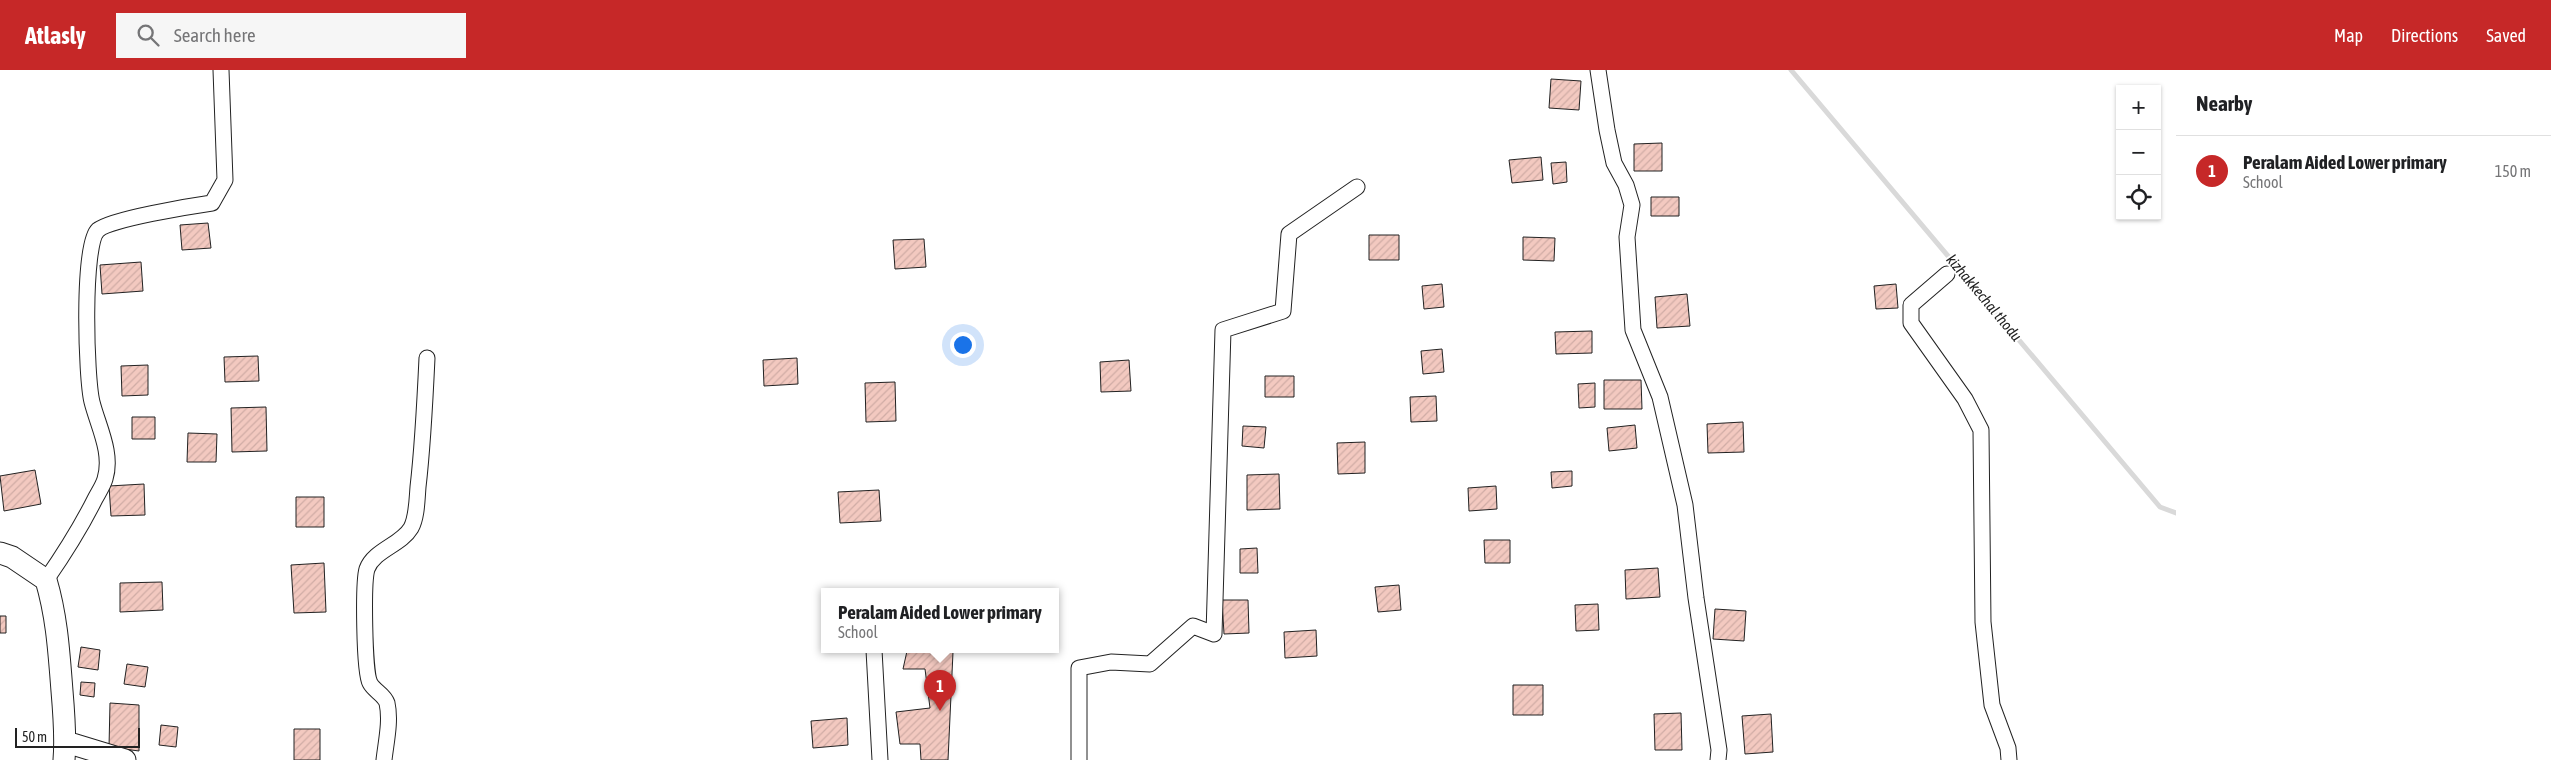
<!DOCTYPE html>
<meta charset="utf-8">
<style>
body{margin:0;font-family:"Asap Condensed",sans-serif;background:#f6f6f6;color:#202124}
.controls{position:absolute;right:15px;top:15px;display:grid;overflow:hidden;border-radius:0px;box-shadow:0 1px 4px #0004}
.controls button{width:45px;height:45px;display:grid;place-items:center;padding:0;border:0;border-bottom:1px solid #e0e0e0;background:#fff;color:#202124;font:25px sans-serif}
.scale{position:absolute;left:15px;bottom:12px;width:125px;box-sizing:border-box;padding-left:5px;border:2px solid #222;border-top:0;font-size:14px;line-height:18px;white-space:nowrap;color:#222;-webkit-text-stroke:4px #fff;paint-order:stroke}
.you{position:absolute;left:962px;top:274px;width:18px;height:18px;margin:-12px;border:4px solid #fff;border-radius:50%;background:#1a73e8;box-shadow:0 0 0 8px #1a73e833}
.badge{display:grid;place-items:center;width:32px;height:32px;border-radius:50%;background:#c62828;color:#fff;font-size:16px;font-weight:700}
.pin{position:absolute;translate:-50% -41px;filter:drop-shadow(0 1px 2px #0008)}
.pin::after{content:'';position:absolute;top:26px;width:18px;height:15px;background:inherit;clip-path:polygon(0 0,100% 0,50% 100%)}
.popup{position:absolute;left:821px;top:518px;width:238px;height:65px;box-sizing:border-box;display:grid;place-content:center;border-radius:0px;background:#fff;filter:drop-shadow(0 1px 4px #0005);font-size:16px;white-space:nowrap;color:#757577}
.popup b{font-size:19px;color:#202124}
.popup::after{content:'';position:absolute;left:50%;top:100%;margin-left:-10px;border:10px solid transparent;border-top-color:#fff}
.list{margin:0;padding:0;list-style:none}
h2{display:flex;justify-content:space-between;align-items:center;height:65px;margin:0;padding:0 20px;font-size:21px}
h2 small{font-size:16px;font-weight:400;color:#757577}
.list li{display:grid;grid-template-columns:32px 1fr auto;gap:15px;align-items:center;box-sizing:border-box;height:70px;padding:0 20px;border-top:1px solid #e0e0e0}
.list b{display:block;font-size:19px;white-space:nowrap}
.list p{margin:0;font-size:16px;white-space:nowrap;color:#757577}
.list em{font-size:16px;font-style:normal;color:#757577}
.icon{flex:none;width:28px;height:28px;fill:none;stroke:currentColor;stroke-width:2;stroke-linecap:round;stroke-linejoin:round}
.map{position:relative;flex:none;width:2176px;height:690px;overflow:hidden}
header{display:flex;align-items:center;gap:30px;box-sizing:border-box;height:70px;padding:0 25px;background:#c62828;color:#fff}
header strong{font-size:24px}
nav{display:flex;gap:28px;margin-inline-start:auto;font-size:18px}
.search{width:350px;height:45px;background:#f6f6f6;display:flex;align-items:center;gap:12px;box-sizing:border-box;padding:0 18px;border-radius:0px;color:#757577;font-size:19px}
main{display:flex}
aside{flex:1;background:#fff}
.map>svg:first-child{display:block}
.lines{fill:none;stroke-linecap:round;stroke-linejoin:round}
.stream{stroke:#d9d9d9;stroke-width:5}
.building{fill:url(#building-hatch);stroke:#222}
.street-casing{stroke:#222;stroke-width:17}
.secondary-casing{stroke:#222;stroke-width:23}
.street{stroke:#fff;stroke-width:15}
.secondary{stroke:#fff;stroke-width:21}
.labels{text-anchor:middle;stroke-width:4;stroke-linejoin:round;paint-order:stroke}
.water-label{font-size:15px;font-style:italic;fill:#222;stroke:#fff}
</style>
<header>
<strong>Atlasly</strong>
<div class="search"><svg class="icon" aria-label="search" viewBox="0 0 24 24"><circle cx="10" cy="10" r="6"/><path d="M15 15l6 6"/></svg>Search here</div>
<nav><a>Map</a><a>Directions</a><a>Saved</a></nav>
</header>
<main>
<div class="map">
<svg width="2176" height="690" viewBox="0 0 2176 690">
<defs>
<pattern id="building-hatch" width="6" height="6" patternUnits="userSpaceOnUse" patternTransform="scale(1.25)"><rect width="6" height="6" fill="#f3c9c0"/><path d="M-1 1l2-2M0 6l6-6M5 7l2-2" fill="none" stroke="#d0aca5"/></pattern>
</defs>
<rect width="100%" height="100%" fill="#fff"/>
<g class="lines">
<!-- stream -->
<path class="stream" d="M1791,0L2160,437L2176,443"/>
</g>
<!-- building -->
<path class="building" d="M1551,9L1581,11L1579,40L1549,38Z
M1662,73V101H1634V74Z
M1541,87L1543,110L1512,113L1509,90Z
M1566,92L1567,112L1553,114L1551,93Z
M1651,127H1679V146H1651Z
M208,153L211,178L182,180L180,155Z
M1369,165H1399V190H1369Z
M1523,167L1555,168L1554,191L1523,190Z
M924,169L926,197L895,199L893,170Z
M141,192L143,221L102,224L100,195Z
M1442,214L1444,237L1424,239L1422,216Z
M1896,214L1898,238L1876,239L1874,216Z
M1687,224L1690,256L1657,258L1655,227Z
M1592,261V283L1556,284L1555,262Z
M1442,279L1444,302L1423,304L1421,281Z
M258,286L259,311L225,312L224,287Z
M797,288L798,314L764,316L763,290Z
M1129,290L1131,321L1101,322L1100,292Z
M148,295V325L122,326L121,296Z
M1265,306H1294V327H1265Z
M1604,310H1641L1642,339H1604Z
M895,312L896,351L866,352L865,313Z
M1595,313V337L1579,338L1578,314Z
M1436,326L1437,351L1411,352L1410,327Z
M266,337L267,381L232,382L231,338Z
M132,347H155V369H132Z
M1743,352L1744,382L1708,383L1707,354Z
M1635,355L1637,378L1609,381L1607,358Z
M1243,356L1266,357L1264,378L1242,376Z
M188,363L217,364L216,392H187Z
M1365,372V403L1338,404L1337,373Z
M35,400L41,434L4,441L0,406Z
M1572,401V416L1552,418L1551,402Z
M1279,404L1280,439L1247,440V405Z
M144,414L145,445L111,446L109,416Z
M1496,416L1497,439L1469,441L1468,418Z
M879,420L881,451L840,453L838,422Z
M296,427H324V457H296Z
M1484,470H1510V493H1485Z
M1257,478L1258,503H1240V479Z
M324,493L326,542L294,543L291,495Z
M1658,498L1660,527L1626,529L1625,500Z
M162,512L163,540L120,542V513Z
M1399,515L1401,540L1378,542L1375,517Z
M1222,530H1248L1249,563L1224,564Z
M1598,534L1599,560L1576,561L1575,535Z
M1715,539L1746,541L1744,571L1713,569Z
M0,546H6V563H0Z
M1316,560L1317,586L1285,588L1284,562Z
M81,577L100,580L98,600L78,597Z
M907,581L953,582L948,690H921L920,674H900L896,642L930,638L925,599H903Z
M127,594L148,597L145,617L124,614Z
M81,612L95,613L94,627L80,625Z
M1513,615H1543V645H1513Z
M110,633L139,635V681L109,677Z
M1681,643L1682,680H1655L1654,644Z
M1771,644L1773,682L1745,684L1742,646Z
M847,648L848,675L813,678L811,651Z
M161,655L178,657L176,677L159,675Z
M294,659H320V690H294Z"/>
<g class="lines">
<!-- street casing -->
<g class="street-casing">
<path id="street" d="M1598,0L1607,60L1614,93L1626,115L1632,135L1627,167L1633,260L1660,327L1685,435L1696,528L1719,680L1718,690
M1947,204L1911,235V253L1965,329L1981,360L1983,552L1992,635L2008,678L2009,690
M46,510C64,484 81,457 95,429C98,423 103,416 105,409C113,383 98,356 92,332C86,308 82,174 98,160C111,149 191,136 212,133L225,110L221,0
M874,580L880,690
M384,690C386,672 391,651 387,633C384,624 374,621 370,613C364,602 363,512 367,499C374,480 401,475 411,458C417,447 417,429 418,417C423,374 425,331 427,288
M1079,690V598L1111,592L1150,594L1193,556L1214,564L1223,260L1283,241L1289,164L1357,117"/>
</g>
<!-- secondary casing -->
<g class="secondary-casing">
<path id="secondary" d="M0,483L12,487L46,510C57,547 59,583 62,621C64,644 66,667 64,690
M66,672L125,690"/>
</g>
<!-- street -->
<use href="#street" class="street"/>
<!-- secondary -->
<use href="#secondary" class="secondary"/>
</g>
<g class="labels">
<!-- water labels -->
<g class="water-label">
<text transform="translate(1984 228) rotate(50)" y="5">kizhakkechal thodu</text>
</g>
</g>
</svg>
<div class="controls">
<button>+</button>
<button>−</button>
<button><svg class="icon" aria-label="locate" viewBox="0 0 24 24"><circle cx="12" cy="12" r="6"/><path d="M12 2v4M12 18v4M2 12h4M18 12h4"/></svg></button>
</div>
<div class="scale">50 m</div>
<div class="you"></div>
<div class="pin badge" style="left:940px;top:641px">1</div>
<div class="popup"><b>Peralam Aided Lower primary</b>School</div>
</div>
<aside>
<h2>Nearby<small></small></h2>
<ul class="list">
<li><span class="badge">1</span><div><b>Peralam Aided Lower primary</b><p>School</p></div><em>150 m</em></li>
</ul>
</aside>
</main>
